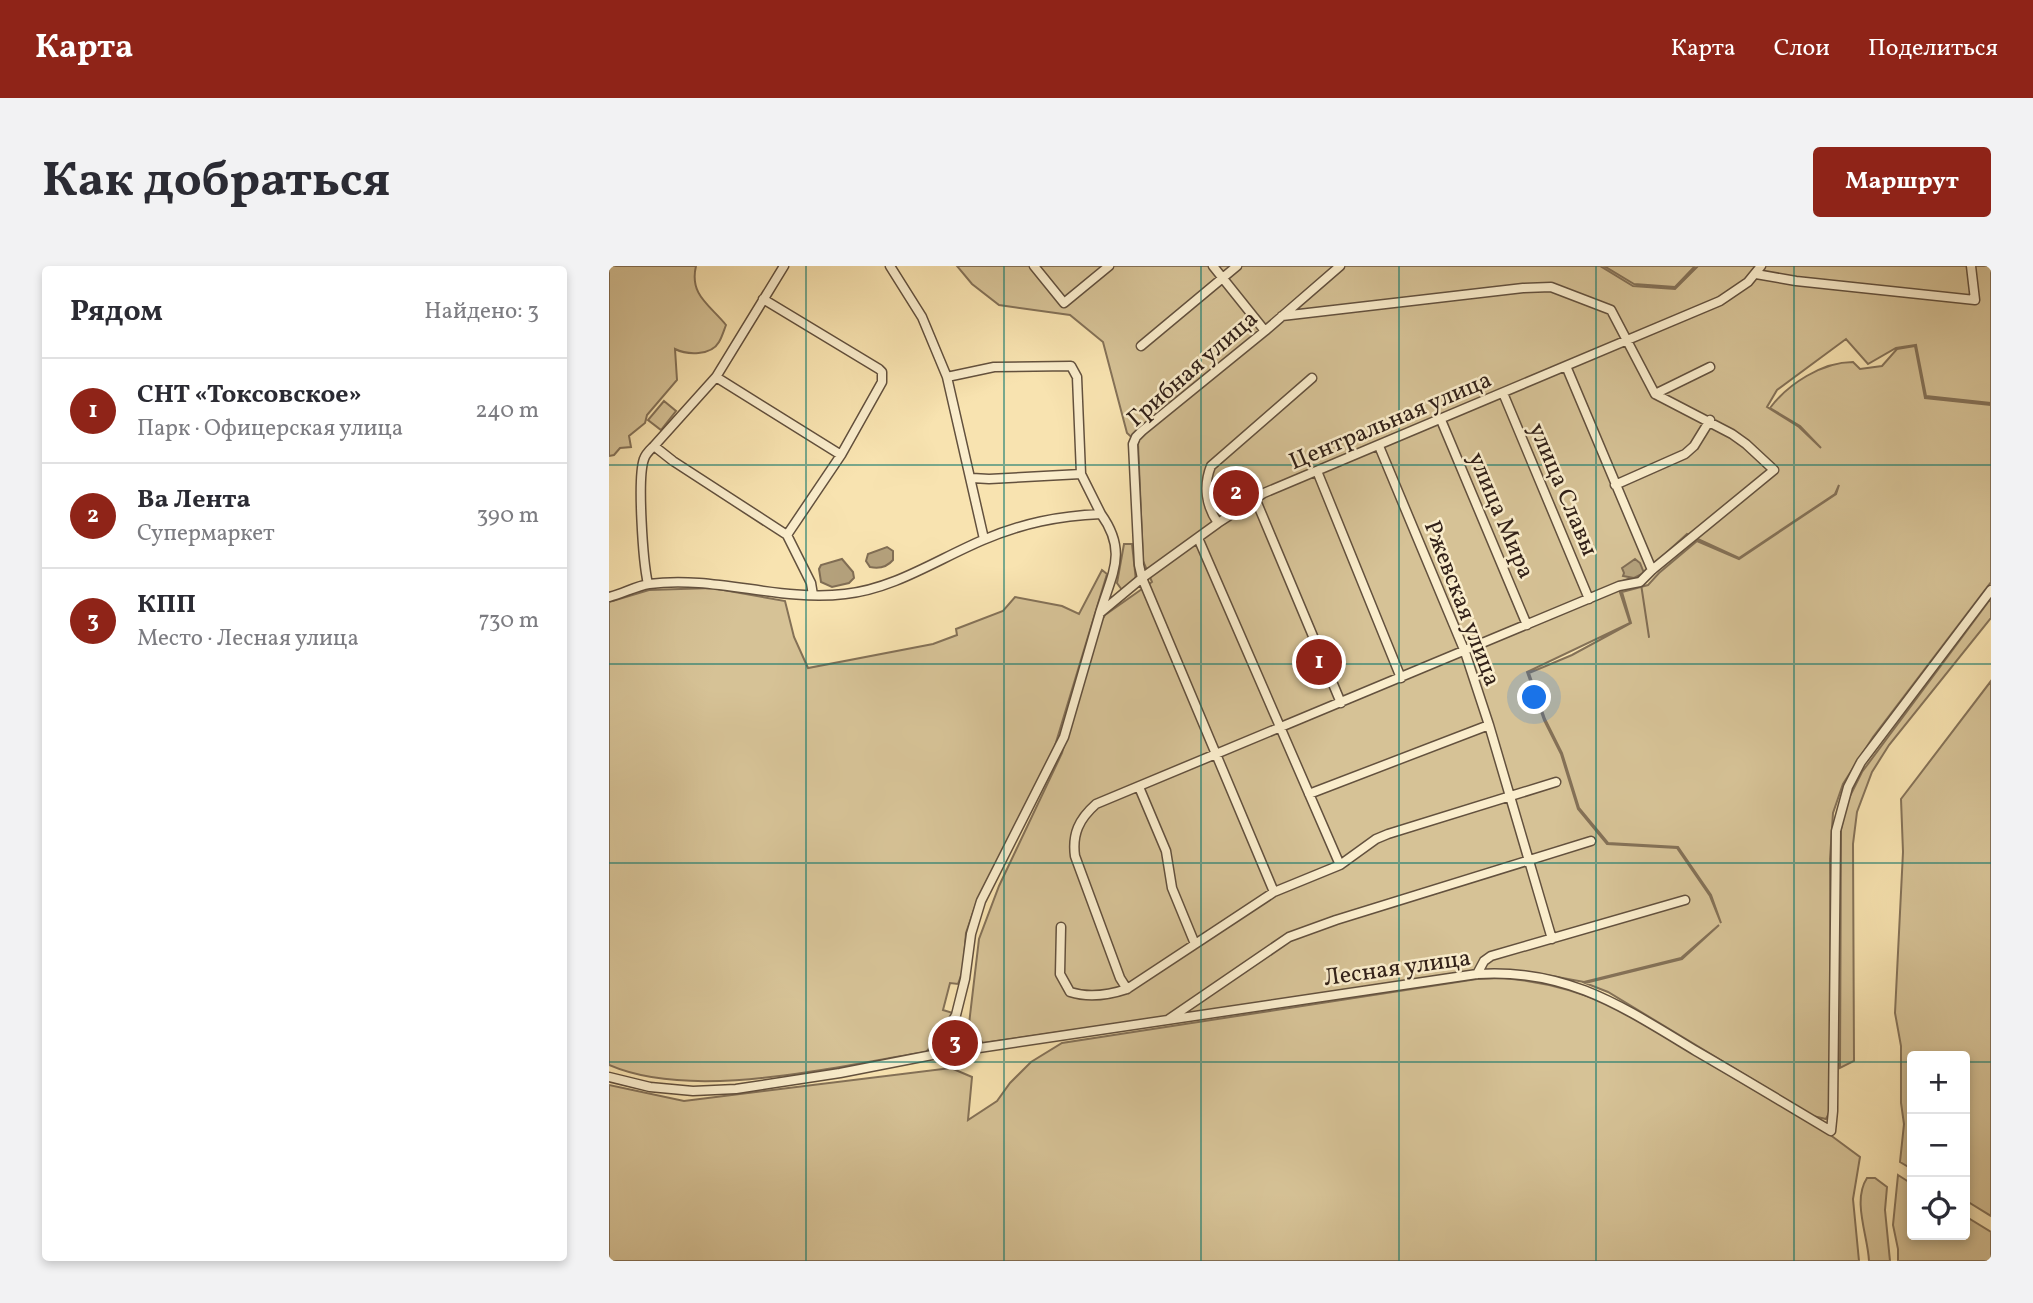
<!DOCTYPE html>
<html lang="ru">
<meta charset="utf-8">
<style>
body{margin:0;font-family:Vollkorn,serif;background:#f2f2f3;color:#2b2b33}
.controls{position:absolute;right:21px;bottom:21px;display:grid;overflow:hidden;border-radius:7px;box-shadow:0 4px 10px #0003}
.controls button{width:63px;height:63px;display:grid;place-items:center;padding:0;border:0;border-bottom:2px solid #e1e1e2;background:#fff;color:#2b2b33;font:35px sans-serif}
.you{position:absolute;left:926px;top:432px;width:24px;height:24px;margin:-18px;border:5px solid #fff;border-radius:50%;background:#1a73e8;box-shadow:0 0 0 10px #1a73e833}
.badge{display:grid;place-items:center;width:46px;height:46px;border-radius:50%;background:#8f2418;color:#fff;font-size:23px;font-weight:700}
.pin{position:absolute;translate:-50% -50%;border:4px solid #fff;box-shadow:0 2px 7px #0006}
.list{margin:0;padding:0;list-style:none}
h2{display:flex;justify-content:space-between;align-items:center;height:91px;margin:0;padding:0 28px;font-size:30px}
h2 small{font-size:23px;font-weight:400;color:#7c7c81}
.list li{display:grid;grid-template-columns:46px 1fr auto;gap:21px;align-items:center;box-sizing:border-box;height:105px;padding:0 28px;border-top:2px solid #e1e1e2}
.list b{display:block;font-size:26px;white-space:nowrap}
.list p{margin:0;font-size:23px;white-space:nowrap;color:#7c7c81}
.list em{font-size:23px;font-style:normal;color:#7c7c81}
.icon{flex:none;width:38px;height:38px;fill:none;stroke:currentColor;stroke-width:2;stroke-linecap:round;stroke-linejoin:round}
.map{position:relative;flex:none;width:1382px;height:995px;overflow:hidden;border-radius:7px}
header{display:flex;align-items:center;gap:42px;box-sizing:border-box;height:98px;padding:0 35px;background:#8f2418;color:#fff}
header strong{font-size:33px}
nav{display:flex;gap:38px;margin-inline-start:auto;font-size:24px}
.intro{display:flex;align-items:center;justify-content:space-between;box-sizing:border-box;height:168px;padding:0 42px}
h1{margin:0;font-size:49px}
.button{padding:18px 32px;border-radius:7px;background:#8f2418;color:#fff;font-size:24px;font-weight:700}
main{display:flex;gap:42px;padding:0 42px}
aside{flex:1;background:#fff;border-radius:7px;box-shadow:0 4px 10px #0003}
.map>svg:first-child{display:block}
.green{fill:#d6c296;stroke:#847157;stroke-width:2;fill-rule:evenodd}
.water{fill:#b4a17c;stroke:#806d54;stroke-width:2}
.lines{fill:none;stroke-linecap:round;stroke-linejoin:round}
.stream{stroke:#806d54;stroke-width:2}
.minor-casing{stroke:#63513e;stroke-width:11}
.minor{stroke:#faedcc;stroke-width:8}
.grid{fill:none;stroke:#0f766e;stroke-width:2;stroke-opacity:0.55}
.labels{text-anchor:middle;stroke-width:5;stroke-linejoin:round;paint-order:stroke}
.street-label{font-size:24px;fill:#312018;stroke:#faedcc}
</style>
<header>
<strong>Карта</strong>
<nav><a>Карта</a><a>Слои</a><a>Поделиться</a></nav>
</header>
<div class="intro"><h1>Как добраться</h1><a class="button">Маршрут</a></div>
<main>
<aside>
<h2>Рядом<small>Найдено: 3</small></h2>
<ul class="list">
<li><span class="badge">1</span><div><b>СНТ «Токсовское»</b><p>Парк · Офицерская улица</p></div><em>240 m</em></li>
<li><span class="badge">2</span><div><b>Ва Лента</b><p>Супермаркет</p></div><em>390 m</em></li>
<li><span class="badge">3</span><div><b>КПП</b><p>Место · Лесная улица</p></div><em>730 m</em></li>
</ul>
</aside>
<div class="map">
<svg width="1382" height="995" viewBox="0 0 1382 995">
<rect width="100%" height="100%" fill="#f8e3b0"/>
<filter id="stains"><feTurbulence type="fractalNoise" baseFrequency=".00286" numOctaves="4"/><feColorMatrix values="0 0 0 0 .2 0 0 0 0 .09 0 0 0 0 .02 0 0 0 .5 -.17"/></filter>
<radialGradient id="worn" r=".72"><stop offset=".6" stop-color="#630" stop-opacity="0"/><stop offset="1" stop-color="#630" stop-opacity=".3"/></radialGradient>
<!-- green -->
<path class="green" d="M0,0H87C80,29 101,39 117,59C115,64 113,71 110,76C102,90 78,89 66,83L68,114L38,149L36,157L20,170L22,181L11,182L5,189L0,190Z
M348,0H991L1024,20L1066,23L1089,0H1382V137L1317,130L1307,79L1287,82L1259,98L1237,73L1168,124L1158,141L1190,161L1212,182L1191,160L1161,142C1179,118 1213,96 1244,96L1251,103L1273,100L1288,83L1306,80L1316,132L1382,139V316L1264,471L1234,518L1224,547L1221,593L1222,843L1217,853L1204,850L999,726L976,717L1073,693L1110,659L1072,692L975,716L932,708L867,706L374,777L360,758L370,673L390,620L453,487L490,359L496,349L543,316L534,295L529,177L518,167L494,76L461,49L390,39L363,18ZM1230,219L1227,228L1130,293L1088,275L1050,307L1039,319L1013,326L1022,357L963,389L920,407L936,453L953,487L970,542L999,577L1069,581L1102,629L1112,657L1101,630L1068,582L998,578L969,543L952,488L935,454L918,406L1021,357L1008,317L1035,307L1078,268L1130,292L1226,228Z
M995,0H1086L1066,21L1025,18Z
M55,135L67,145L52,164L39,154Z
M515,278H523L527,315L513,324L508,317Z
M493,304L498,308L445,483L368,635L357,667L354,704L349,718L341,717L334,744L344,747L337,761L317,786C226,800 85,836 0,799V336L40,324L103,322L176,335L185,371L199,402L324,378L348,369L347,363L394,345L406,331L453,340L470,348Z
M1382,332V352L1280,479L1263,506L1248,546L1244,578L1245,795L1231,802L1232,563L1238,536L1253,506Z
M1382,415V950L1356,934V790H1303V903L1291,896L1295,858L1292,837V780L1286,747L1294,586L1292,533Z
M893,712C933,715 967,724 1004,740L1220,868L1251,891L1244,933L1250,995H0V819L75,835L342,802L363,811L359,854L388,835L401,817L422,796L453,777L868,713Z
M1289,909L1303,918V969H1356V950L1382,966V995H1289V983L1284,959Z
M1258,912H1266L1278,921L1276,944L1281,995H1260C1259,970 1243,935 1258,912Z"/>
<!-- water -->
<path class="water" d="M278,281L284,285V294C278,301 270,303 261,301L257,295L259,288Z
M233,293L244,306L245,312L240,317L223,321L212,316L210,303L212,299Z
M1026,293L1031,297L1035,307L1025,312L1014,310L1015,307L1013,302Z"/>
<g class="lines">
<!-- stream -->
<path class="stream" d="M1032,318L1040,371"/>
<!-- minor casing -->
<g class="minor-casing">
<path id="minor" d="M281,0L313,51L338,111L375,273
M425,0L455,37L500,0
M604,0L656,65
M1147,8L1187,15L1366,34L1362,0
M673,50L914,22L942,21L1002,44L1046,128L1123,168L1137,178L1165,204L1043,304L1031,316L1010,320L487,538C470,553 463,568 466,590L511,712L518,723L665,626L731,599L767,573L779,568L947,516
M532,80L628,0
M957,100L1043,304
M107,111L232,189
M338,111L385,101L462,100L468,111L472,208
M894,127L980,333
M1046,128L1101,101
M832,154L918,359
M45,180L107,111L175,0
M770,180L856,386L880,459L943,673
M708,205L792,412
M363,212L380,213L472,208L492,248
M1006,219L1076,188L1085,180L1101,154
M646,232L732,437
M609,257C597,240 594,220 602,200L703,112
M178,269L202,317L204,329
M589,272L731,599
M39,318C34,296 28,212 35,193C37,187 41,184 45,180L64,195L178,269L232,189L273,116V106L270,103L154,33
M0,331C13,328 27,320 40,318C106,309 170,336 236,328C285,323 329,293 374,274C414,257 449,250 492,248C519,286 503,307 491,347
M530,521L557,585L563,622L586,678
M700,528L880,459
M665,626L533,312L530,299L524,178L527,171L533,165L656,65L731,0
M452,661L451,708L461,726C480,732 500,729 518,723
M868,708L875,695L882,690L1076,634
M560,753L680,671L727,654L982,575
M323,789L347,749L356,713L362,668L372,635L455,471L491,347L533,312L609,257L655,227L1111,35L1139,16L1152,0
M0,811L41,821L84,825L127,823L231,807L323,789L868,708C958,702 1014,741 1087,785C1132,811 1177,838 1222,865L1224,845L1227,565L1239,521L1252,496L1382,324"/>
</g>
<!-- minor -->
<use href="#minor" class="minor"/>
</g>
<!-- grid -->
<path class="grid" d="M197,0V995M395,0V995M592,0V995M790,0V995M987,0V995M1185,0V995M0,199H1382M0,398H1382M0,597H1382M0,796H1303M1356,796H1382"/>
<g class="labels">
<!-- street labels -->
<g class="street-label">
<text transform="translate(583 102) rotate(-41)" y="8">Грибная улица</text>
<text transform="translate(781 154) rotate(-23)" y="8">Центральная улица</text>
<text transform="translate(955 223) rotate(67)" y="8">улица Славы</text>
<text transform="translate(893 249) rotate(67)" y="8">улица Мира</text>
<text transform="translate(854 337) rotate(69)" y="8">Ржевская улица</text>
<text transform="translate(788 701) rotate(-8)" y="8">Лесная улица</text>
</g>
</g>
<rect width="100%" height="100%" filter="url(#stains)"/>
<rect width="100%" height="100%" fill="url(#worn)"/>
</svg>
<div class="controls">
<button>+</button>
<button>−</button>
<button><svg class="icon" aria-label="locate" viewBox="0 0 24 24"><circle cx="12" cy="12" r="6"/><path d="M12 2v4M12 18v4M2 12h4M18 12h4"/></svg></button>
</div>
<div class="you"></div>
<div class="pin badge" style="left:710px;top:396px">1</div>
<div class="pin badge" style="left:627px;top:227px">2</div>
<div class="pin badge" style="left:346px;top:777px">3</div>
</div>
</main>
